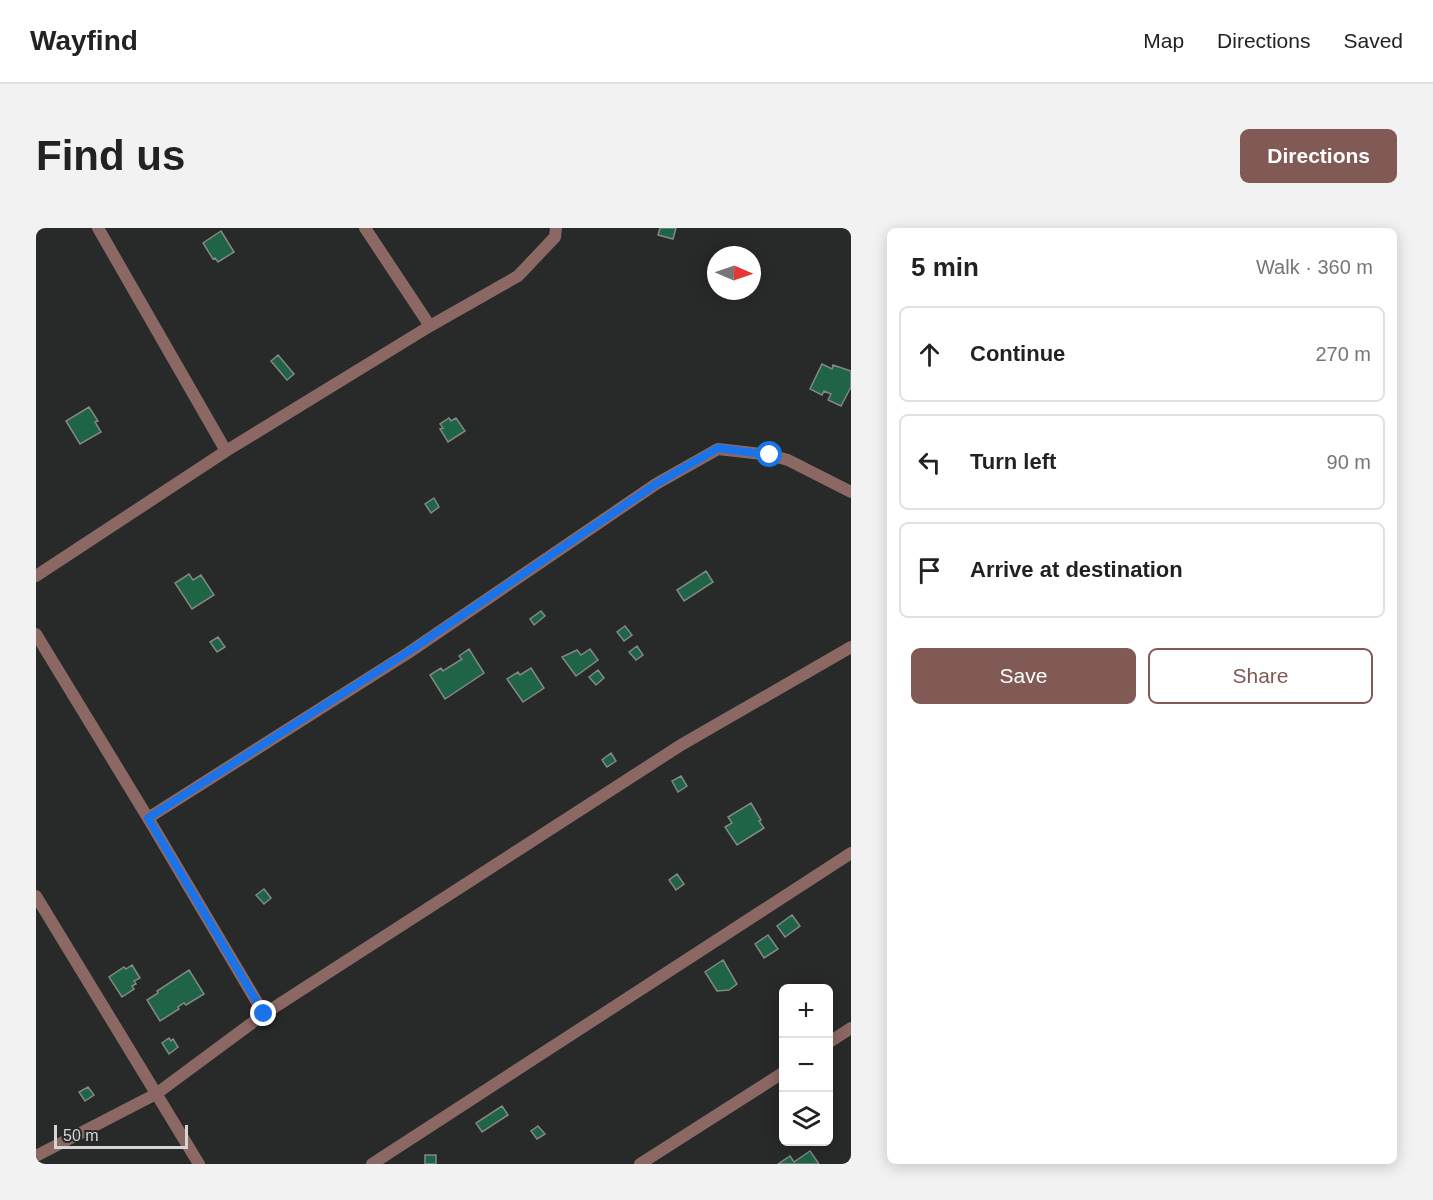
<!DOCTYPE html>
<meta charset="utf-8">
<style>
body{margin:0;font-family:Arial,sans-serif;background:#f2f2f2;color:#222}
.controls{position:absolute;right:18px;bottom:18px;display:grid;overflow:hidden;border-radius:9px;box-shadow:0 3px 15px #0003}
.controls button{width:54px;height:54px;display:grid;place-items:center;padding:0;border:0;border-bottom:2px solid #e0e0e0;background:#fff;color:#222;font:30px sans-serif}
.compass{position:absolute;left:671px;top:18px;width:54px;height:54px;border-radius:50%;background:#fff;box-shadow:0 3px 15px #0003;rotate:92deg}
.scale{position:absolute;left:18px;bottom:15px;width:134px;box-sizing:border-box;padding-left:6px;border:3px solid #d4d6d5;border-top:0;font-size:16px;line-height:21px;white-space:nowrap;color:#d4d6d5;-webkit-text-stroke:4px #272a28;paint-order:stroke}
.stop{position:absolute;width:18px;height:18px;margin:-14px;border:4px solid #1a73e8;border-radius:50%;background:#fff}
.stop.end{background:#1a73e8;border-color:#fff;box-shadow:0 2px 6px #0008}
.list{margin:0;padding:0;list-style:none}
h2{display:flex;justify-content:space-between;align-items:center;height:78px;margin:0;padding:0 24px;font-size:26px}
h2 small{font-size:20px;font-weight:400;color:#767676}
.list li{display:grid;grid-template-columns:39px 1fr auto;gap:18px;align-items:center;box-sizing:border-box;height:96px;margin:0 12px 12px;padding:0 12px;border:2px solid #e0e0e0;border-radius:9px}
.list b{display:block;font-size:22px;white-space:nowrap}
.list em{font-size:20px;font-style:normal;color:#767676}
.actions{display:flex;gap:12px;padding:18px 24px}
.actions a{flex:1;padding:14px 0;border:2px solid #815955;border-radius:9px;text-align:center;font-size:21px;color:#815955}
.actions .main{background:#815955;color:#fff}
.icon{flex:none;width:33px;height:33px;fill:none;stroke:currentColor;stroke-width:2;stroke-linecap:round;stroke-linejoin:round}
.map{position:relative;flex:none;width:815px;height:936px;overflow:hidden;border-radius:9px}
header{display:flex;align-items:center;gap:36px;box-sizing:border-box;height:84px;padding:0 30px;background:#fff;border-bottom:2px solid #e0e0e0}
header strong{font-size:28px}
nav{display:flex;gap:33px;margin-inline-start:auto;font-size:21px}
.intro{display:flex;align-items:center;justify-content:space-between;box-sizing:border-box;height:144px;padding:0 36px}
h1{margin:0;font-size:42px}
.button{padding:15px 27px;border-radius:9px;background:#815955;color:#fff;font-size:21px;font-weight:700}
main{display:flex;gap:36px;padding:0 36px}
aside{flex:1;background:#fff;border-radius:9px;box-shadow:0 3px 15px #0003}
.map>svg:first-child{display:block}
.building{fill:#206447;stroke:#838785;stroke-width:1.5}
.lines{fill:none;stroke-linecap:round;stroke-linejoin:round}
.street{stroke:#8c6864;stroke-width:12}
.route{stroke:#1a73e8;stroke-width:8}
</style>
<header>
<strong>Wayfind</strong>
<nav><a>Map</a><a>Directions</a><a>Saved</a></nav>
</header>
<div class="intro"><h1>Find us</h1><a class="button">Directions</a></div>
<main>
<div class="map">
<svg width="815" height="936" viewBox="0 0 815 936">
<rect width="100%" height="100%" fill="#272a28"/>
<!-- building -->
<path class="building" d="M624,0H640L637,11L622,7Z
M185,3L198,24L182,34L179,30L177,31L167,15Z
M242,127L258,146L251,152L235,133Z
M786,136L796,141L797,137L815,143V159L805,178L792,172L795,166L788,163L786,167L774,161Z
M53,179L62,193L59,194L65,204L44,216L30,193Z
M413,190L415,193L420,190L429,203L412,214L404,201L407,200L404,196Z
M398,270L403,279L395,285L389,276Z
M670,343L677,354L648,373L641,362Z
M153,346L157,352L165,347L178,367L156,381L139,355Z
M505,383L509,388L498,397L494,391Z
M589,398L596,407L588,413L581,404Z
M182,409L189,419L181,424L174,414Z
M601,418L607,427L600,432L593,424Z
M433,421L448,445L409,471L394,447L405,440L407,443L426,431L423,428Z
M554,421L562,432L540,448L526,429L541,422L545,427Z
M495,440L508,460L487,474L471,451L482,444L484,447Z
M562,442L568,450L560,457L553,449Z
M575,525L580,533L571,539L566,532Z
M645,548L651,558L642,564L636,553Z
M715,575L725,592L723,593L728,600L701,617L689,599L696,595L692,589Z
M641,646L648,656L640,662L633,652Z
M228,661L235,670L228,676L220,667Z
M756,687L764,698L749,709L741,698Z
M732,707L742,721L728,730L719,716Z
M687,732L701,756L693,762L681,763L669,744Z
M96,737L104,750L98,753L100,756L96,758L98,761L86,769L73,749L88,739L90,741Z
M153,742L168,766L150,777L148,775L142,779L143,781L124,793L111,772L122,765L121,763Z
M133,810L135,813L137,811L142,819L133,826L126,815Z
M52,859L58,867L49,873L43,864Z
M466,878L472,887L446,904L440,895Z
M502,898L509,906L501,911L495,903Z
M774,923L783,936H742L754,928L758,934Z
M389,927H400V936H389Z"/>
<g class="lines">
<!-- street -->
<path class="street" d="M62,0L190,223
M329,0L394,98
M0,348L190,223L394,98L482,48L519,9L520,0
M0,406L112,590L228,786
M112,590L372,425L620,256L682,221L734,227L752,232L815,264
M0,668L163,936
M792,815L815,800
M0,928L120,866L228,786L645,517L815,419
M336,936L815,625
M604,936L748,844"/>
</g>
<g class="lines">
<!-- route -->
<path class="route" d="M228,786L112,590L372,424L620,256L682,220L734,227"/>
</g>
</svg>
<div class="controls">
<button>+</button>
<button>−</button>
<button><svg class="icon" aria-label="layers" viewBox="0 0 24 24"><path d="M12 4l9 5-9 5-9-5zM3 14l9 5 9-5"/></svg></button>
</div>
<svg class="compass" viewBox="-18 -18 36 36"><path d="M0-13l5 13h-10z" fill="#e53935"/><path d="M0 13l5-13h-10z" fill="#767676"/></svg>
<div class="scale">50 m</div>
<div class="stop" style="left:734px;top:227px"></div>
<div class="stop end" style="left:228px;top:786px"></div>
</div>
<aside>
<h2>5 min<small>Walk · 360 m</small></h2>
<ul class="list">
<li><svg class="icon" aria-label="ahead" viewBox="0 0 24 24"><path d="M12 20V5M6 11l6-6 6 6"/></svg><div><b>Continue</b></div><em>270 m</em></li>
<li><svg class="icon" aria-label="left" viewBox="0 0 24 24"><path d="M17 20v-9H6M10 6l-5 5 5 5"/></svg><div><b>Turn left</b></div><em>90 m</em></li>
<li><svg class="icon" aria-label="arrive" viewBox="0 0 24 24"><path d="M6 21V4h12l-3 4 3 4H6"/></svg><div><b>Arrive at destination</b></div></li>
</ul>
<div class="actions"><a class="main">Save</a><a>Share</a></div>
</aside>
</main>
